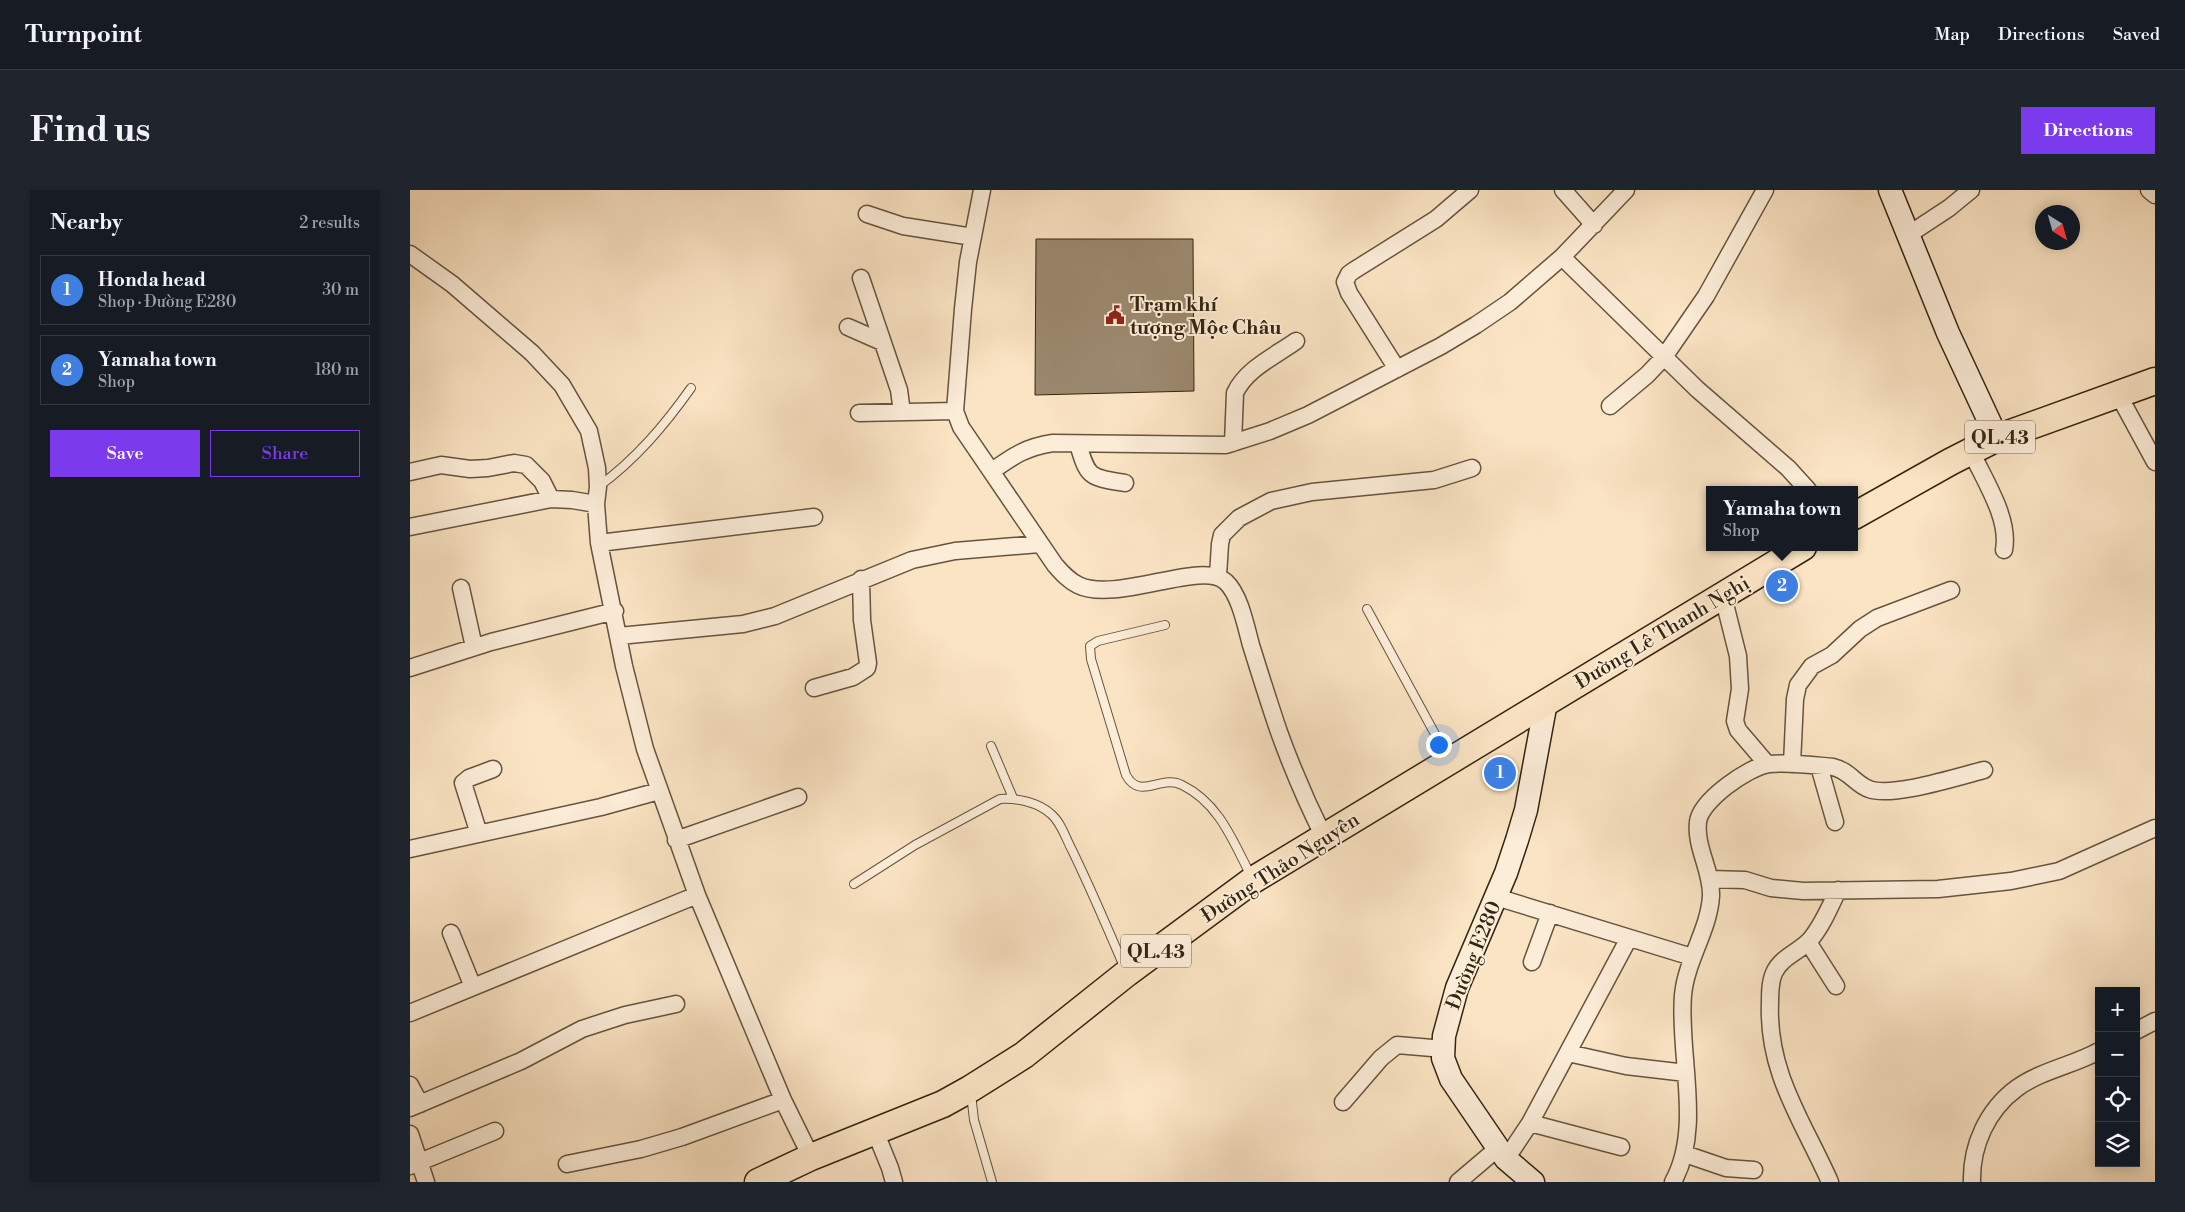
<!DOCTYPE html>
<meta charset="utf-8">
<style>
body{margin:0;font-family:"Libre Bodoni",serif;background:#20242c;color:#f1f3f6}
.controls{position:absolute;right:15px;bottom:15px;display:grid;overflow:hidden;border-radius:0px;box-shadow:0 2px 12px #0003}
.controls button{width:45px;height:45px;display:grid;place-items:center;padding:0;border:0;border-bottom:1px solid #363941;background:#171b24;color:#f1f3f6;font:25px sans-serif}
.compass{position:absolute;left:1625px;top:15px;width:45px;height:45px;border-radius:50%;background:#171b24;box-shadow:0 2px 12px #0003;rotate:143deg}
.you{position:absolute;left:1028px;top:554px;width:18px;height:18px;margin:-12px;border:4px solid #fff;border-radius:50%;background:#1a73e8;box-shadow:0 0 0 8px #1a73e833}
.badge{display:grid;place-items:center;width:32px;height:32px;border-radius:50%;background:#7c3aed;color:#fff;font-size:16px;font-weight:700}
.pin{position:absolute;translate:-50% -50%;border:2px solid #fff;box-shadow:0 1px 5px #0006}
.popup{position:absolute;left:1296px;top:296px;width:152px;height:65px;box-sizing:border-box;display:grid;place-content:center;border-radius:0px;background:#171b24;filter:drop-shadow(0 1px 4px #0005);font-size:16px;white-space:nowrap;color:#9ea1a6}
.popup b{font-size:19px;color:#f1f3f6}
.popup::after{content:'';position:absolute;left:50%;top:100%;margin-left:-10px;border:10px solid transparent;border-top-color:#171b24}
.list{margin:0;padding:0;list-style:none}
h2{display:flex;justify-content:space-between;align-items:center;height:65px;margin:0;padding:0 20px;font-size:21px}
h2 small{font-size:16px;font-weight:400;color:#9ea1a6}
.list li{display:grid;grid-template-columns:32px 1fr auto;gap:15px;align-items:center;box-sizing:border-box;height:70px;margin:0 10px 10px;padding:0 10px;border:1px solid #363941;border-radius:0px}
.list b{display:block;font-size:19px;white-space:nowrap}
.list p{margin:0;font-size:16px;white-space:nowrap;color:#9ea1a6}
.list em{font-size:16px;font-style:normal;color:#9ea1a6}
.actions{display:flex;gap:10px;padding:15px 20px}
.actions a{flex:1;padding:11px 0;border:1px solid #7c3aed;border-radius:0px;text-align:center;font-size:18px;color:#7c3aed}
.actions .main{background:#7c3aed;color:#fff}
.icon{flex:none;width:28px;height:28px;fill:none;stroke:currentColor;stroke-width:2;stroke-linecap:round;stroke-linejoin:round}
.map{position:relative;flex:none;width:1745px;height:992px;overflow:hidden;border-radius:0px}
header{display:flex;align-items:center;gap:30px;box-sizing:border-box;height:70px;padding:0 25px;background:#171b24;border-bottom:1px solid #363941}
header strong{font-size:24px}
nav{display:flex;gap:28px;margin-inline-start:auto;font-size:18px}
.intro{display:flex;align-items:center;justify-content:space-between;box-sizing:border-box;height:120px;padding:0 30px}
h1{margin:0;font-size:35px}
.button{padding:12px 22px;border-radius:0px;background:#7c3aed;color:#fff;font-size:18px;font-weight:700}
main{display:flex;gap:30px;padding:0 30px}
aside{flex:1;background:#171b24;border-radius:0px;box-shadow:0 2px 12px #0003}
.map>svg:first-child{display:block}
.building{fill:#9b886e;stroke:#342411}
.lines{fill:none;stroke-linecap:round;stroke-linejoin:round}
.lane-casing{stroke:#66543e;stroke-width:10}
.street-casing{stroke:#66543e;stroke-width:19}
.secondary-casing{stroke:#342411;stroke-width:25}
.primary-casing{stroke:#342411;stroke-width:29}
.lane{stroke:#fcedd9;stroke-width:8}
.street{stroke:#fcedd9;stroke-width:16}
.secondary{stroke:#fcedd9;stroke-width:22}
.primary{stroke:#fbe4c4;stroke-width:26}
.labels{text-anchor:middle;stroke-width:4;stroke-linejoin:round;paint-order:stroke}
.shield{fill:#fcedd9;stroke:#70604d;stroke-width:1}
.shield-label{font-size:19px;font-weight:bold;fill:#342411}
.poi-label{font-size:20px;font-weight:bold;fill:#342411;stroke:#fcedd9;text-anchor:start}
.street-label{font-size:20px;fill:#342411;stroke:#fcedd9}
</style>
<header>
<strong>Turnpoint</strong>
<nav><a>Map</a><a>Directions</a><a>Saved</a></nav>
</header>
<div class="intro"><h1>Find us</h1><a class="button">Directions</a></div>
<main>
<aside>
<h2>Nearby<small>2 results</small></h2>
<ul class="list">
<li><span class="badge" style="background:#3f7fe0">1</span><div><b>Honda head</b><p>Shop · Đường E280</p></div><em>30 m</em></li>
<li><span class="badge" style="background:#3f7fe0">2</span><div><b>Yamaha town</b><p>Shop</p></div><em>180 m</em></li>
</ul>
<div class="actions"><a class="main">Save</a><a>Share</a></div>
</aside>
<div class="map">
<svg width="1745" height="992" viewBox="0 0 1745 992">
<rect width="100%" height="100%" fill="#fbe4c4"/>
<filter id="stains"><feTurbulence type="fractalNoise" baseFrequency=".004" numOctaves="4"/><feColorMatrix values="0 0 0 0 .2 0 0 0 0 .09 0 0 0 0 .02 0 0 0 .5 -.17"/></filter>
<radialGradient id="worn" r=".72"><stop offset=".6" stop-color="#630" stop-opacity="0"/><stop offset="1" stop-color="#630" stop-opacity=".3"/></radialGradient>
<!-- building -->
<path class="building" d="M626,49H783L784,201L625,205Z"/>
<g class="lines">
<!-- lane casing -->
<g class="lane-casing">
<path id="lane" d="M188,297C226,269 254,236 281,198
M957,419L1038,568
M755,435L688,451L680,456L681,469L716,585C730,611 751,584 772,595C809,613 823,651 841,686
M581,556L603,608
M444,694L505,655L590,609C607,608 628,612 641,624C651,632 656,649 662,660C681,699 698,739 715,779
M561,904L564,930L582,992"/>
</g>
<!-- street casing -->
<g class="street-casing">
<path id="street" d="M572,0L558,72L553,119L545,221L551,237L645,375C652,383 658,390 668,395C706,414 793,369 816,392C830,405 836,437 841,455C850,484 859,513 869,542C882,578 897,613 914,647
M1153,0L1184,35
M1739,0L1745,5
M457,24L493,36L563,47
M1498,45L1539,18L1561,0
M0,64L42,94L122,163L152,195L179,241L187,278L188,297L186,314L189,353L214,476L235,559L287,705L373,910L401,967
M1152,67L1287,199L1378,278L1398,300
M451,88L489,200L492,222
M438,137L472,152
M987,179L939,103L935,92L939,84L943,81L1026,29L1060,0
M1708,204L1745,272
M1200,216L1237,185L1254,167L1296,106L1355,0
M449,223L545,221
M823,253L825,203C836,179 865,166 886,151
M668,254C678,288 679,287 715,293
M1561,261C1574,290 1600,328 1594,360
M582,281C603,266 616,257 643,253L816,255L860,241L898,225L1031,156L1066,135L1100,112L1152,67L1216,0
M0,282L31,275L60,279L78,278L104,273L116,275L132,291L141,309
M0,337L141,309L162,310L186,314
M189,353L404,327
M808,386L810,354L812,345L829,328L861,311L902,302L1024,290L1062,278
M51,398L64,457
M1313,406L1328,466L1330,499L1325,531L1328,540L1357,574
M209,446L333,434L365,426L502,370L545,361L630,354
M0,478L81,452L205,421
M404,498L443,487L457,478L458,473L452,430L451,389
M1382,574L1385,509L1388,495L1402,476L1422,465L1450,439L1467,428L1541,400
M1409,576L1425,632
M69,644L53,593L59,588L83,579
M266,650L388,607
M0,659L191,617L249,601
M1300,689L1335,690L1361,698L1393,701L1528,699L1601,691L1649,681L1745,638
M1086,707L1282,767
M41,743L63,797
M1398,752L1426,796
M1122,772L1140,723
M0,823L287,705
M1726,841L1745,831
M1158,863L1216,876L1276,883
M0,895L10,914
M933,912L971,868L987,855L1034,859
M0,918L111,871L172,839L215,825L266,814
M1120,933L1211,957
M465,941L480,978L484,992
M0,944L16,992
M1275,964L1316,978L1344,980
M1096,969L1120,933L1219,748
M157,974L231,959L272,947L373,910
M0,976L85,941
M1048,992L1088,958
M1263,992C1293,938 1268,864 1273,805C1276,771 1299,740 1301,706C1302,681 1285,657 1288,632C1290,611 1338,577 1359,574C1379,572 1402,575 1423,577C1440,581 1445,594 1459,599C1482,608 1550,586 1574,580
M1420,992C1393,931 1357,883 1360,813C1360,803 1360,792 1364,783C1371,767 1389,762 1400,750C1412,736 1420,717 1428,700
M1562,992C1561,956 1577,920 1607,898C1630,881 1664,875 1689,861"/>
</g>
<!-- secondary casing -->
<g class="secondary-casing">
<path id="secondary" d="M1480,0L1538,143L1587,248
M1123,992L1096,969L1088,958L1041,889L1033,868L1034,846L1047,798L1096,683L1107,650L1116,620L1136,512"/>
</g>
<!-- primary casing -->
<g class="primary-casing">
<path id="primary" d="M1444,326L1540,272L1587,248L1745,191
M348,992L401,967L533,914L560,899L614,865L717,783L843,690L1393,357"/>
</g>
<!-- lane -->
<use href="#lane" class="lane"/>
<!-- street -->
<use href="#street" class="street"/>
<!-- secondary -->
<use href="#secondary" class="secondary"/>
<!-- primary -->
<use href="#primary" class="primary"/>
</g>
<!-- icons -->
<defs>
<g id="civic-bare" transform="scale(1.5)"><path d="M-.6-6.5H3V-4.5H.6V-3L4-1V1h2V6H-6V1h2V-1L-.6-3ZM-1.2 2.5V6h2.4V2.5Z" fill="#8f2418" stroke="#fcedd9" stroke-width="2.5" paint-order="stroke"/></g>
</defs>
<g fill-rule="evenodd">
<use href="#civic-bare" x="705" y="125"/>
</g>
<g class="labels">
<!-- shield labels -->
<g class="shield">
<rect x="1555" y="230.5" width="70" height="33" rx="4"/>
<rect x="711" y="744.5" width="70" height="33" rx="4"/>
</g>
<g class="shield-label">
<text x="1590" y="254">QL.43</text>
<text x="746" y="768">QL.43</text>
</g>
<!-- poi labels -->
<g class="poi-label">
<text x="720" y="121">Trạm khí<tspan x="720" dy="23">tượng Mộc Châu</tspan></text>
</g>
<!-- street labels -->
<g class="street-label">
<text transform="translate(1252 442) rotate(-31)" y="7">Đường Lê Thanh Nghị</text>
<text transform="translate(870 677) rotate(-33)" y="7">Đường Thảo Nguyên</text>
<text transform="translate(1063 765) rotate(-68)" y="7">Đường E280</text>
</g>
</g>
<rect width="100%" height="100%" filter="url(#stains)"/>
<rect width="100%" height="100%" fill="url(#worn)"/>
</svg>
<div class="controls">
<button>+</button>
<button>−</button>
<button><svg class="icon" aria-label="locate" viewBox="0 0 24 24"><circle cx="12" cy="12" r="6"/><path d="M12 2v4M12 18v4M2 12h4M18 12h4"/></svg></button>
<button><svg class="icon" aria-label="layers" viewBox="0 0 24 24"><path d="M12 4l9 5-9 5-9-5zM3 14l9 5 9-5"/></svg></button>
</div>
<svg class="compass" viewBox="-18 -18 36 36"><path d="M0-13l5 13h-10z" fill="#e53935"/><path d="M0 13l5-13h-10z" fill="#9ea1a6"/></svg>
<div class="you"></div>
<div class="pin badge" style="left:1090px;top:583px;background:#3f7fe0">1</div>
<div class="pin badge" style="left:1372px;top:396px;background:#3f7fe0">2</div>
<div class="popup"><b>Yamaha town</b>Shop</div>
</div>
</main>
